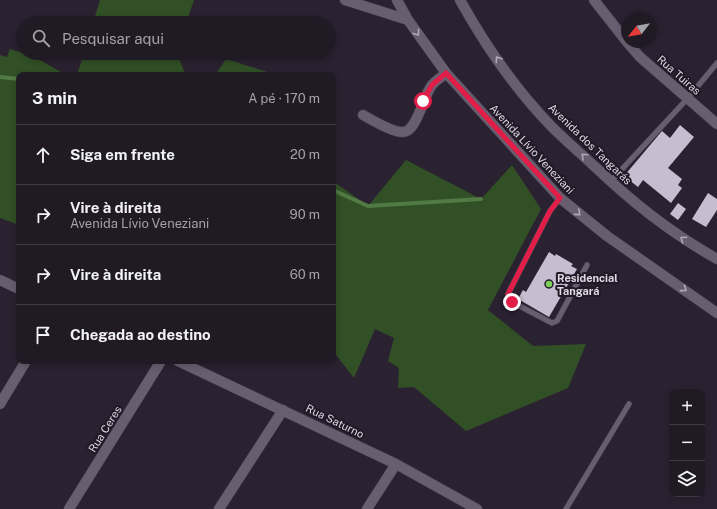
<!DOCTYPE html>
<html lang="pt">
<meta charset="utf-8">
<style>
body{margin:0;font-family:"Public Sans",sans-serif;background:#28232d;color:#f1f3f6}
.controls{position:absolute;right:12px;bottom:12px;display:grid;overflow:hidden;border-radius:8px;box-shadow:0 2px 6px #0003}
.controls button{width:36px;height:36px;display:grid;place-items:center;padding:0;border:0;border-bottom:1px solid #3d3842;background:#201a25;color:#f1f3f6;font:20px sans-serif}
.compass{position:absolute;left:621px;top:12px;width:36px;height:36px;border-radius:50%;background:#201a25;box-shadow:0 2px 6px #0003;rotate:239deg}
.stop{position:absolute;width:12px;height:12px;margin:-9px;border:3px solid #e11d48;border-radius:50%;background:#fff}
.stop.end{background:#e11d48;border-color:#fff;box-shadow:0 1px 4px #0008}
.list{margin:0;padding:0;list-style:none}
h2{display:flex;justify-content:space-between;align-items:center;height:52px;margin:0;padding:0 16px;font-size:17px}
h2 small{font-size:13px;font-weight:400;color:#a2a1a7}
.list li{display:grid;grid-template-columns:26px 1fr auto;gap:12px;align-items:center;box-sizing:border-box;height:60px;padding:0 16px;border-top:1px solid #3d3842}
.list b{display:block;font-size:15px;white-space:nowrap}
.list p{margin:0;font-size:13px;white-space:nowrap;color:#a2a1a7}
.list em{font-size:13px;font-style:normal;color:#a2a1a7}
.icon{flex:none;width:22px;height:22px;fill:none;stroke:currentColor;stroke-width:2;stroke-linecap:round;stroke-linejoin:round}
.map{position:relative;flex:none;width:717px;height:509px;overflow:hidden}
.search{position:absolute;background:#201a25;box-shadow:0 2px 6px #0003;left:16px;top:16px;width:320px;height:44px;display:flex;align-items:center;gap:10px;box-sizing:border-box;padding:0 14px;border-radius:22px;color:#a2a1a7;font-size:15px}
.panel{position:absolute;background:#201a25;box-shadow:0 2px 6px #0003;left:16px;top:72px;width:320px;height:292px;border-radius:8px}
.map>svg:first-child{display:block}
.green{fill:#315026}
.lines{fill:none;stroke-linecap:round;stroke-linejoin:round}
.stream{stroke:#527a44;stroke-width:4}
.building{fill:#c7bcd0}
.service-casing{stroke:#48414e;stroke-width:6}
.minor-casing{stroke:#48414e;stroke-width:11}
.service{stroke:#685e70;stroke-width:5}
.minor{stroke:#685e70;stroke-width:10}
.oneway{stroke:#afa8b5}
.route{stroke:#e11d48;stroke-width:5}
.poi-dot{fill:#79d158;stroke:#211927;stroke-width:1.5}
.labels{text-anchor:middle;stroke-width:4;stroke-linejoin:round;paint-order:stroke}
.street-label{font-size:11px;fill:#ded9e3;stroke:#211927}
.poi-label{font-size:11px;font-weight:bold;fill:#ded9e3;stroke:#211927;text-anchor:start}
</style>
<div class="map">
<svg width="717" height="509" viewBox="0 0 717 509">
<rect width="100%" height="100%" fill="#2b2231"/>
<!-- green -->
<path class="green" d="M100,0H194L186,23H93Z
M10,49L33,56L66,75H19V225L0,218V55L7,57Z
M84,53H177L184,71L188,75H77Z
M226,59L277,75H215Z
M406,160L481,199L512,165L541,209L488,310L533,346L586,344L568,388L466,431L414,387L398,388L399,368L388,361L394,338L375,329L354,378L333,351V181L368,206Z"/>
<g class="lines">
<!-- stream -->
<path class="stream" d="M0,77L19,79
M333,190L368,206L481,199"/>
</g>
<!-- building -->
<path class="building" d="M680,125L694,137L668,168L682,179L678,185L682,188L671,203L643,180L638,187L624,176L662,131L670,138Z
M708,193L717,199V210L706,227L692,219Z
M678,203L686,209L678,220L670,214Z
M549,252L555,256L556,254L573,264L571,266L577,269L549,317L518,299L523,290L526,292Z"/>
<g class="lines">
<!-- service casing -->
<g class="service-casing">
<path id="service" d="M611,181L688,98L717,63
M560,198L550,211L508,294L512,302L552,323L557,321L587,265
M566,509L629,404"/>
</g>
<!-- minor casing -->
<g class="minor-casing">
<path id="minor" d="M345,0L408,20
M397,0L408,20L446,73L560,198L607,236L717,313
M460,0C485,45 516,90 552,127C565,140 579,152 592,164C632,202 668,231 717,259
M594,0L627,42
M627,42L640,57L717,124
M363,115C372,120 391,132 402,132C417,133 423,96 432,85C436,80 442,77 446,73
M0,280L19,289
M178,361L396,464L477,509
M0,404L26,361
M69,509L161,361
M219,509L283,410
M367,509L396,464"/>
</g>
<!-- service -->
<use href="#service" class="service"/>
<!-- minor -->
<use href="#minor" class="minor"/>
</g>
<!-- one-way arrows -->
<defs><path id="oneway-chevron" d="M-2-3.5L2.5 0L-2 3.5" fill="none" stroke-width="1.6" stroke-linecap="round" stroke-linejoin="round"/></defs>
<g class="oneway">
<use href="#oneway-chevron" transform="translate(417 33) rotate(53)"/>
<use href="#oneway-chevron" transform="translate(498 59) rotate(-124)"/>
<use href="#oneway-chevron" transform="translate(584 156) rotate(-137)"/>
<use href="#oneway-chevron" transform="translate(578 213) rotate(40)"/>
<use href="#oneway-chevron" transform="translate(683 239) rotate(-145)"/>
<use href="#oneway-chevron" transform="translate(684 289) rotate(36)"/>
</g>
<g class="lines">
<!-- route -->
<path class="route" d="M423,101L432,85L446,73L560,198L550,211L508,294L512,302"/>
</g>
<!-- markers -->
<circle class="poi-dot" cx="549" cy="284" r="4"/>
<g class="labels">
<!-- street labels -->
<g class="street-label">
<text transform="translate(679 75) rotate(41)" y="4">Rua Tuiras</text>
<text transform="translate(590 144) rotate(44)" y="4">Avenida dos Tangarás</text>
<text transform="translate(532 149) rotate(47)" y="4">Avenida Lívio Veneziani</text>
<text transform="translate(335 421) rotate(26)" y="4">Rua Saturno</text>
<text transform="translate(105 429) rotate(-58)" y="4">Rua Ceres</text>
</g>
<!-- poi labels -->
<g class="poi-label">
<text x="557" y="282">Residencial<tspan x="557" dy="13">Tangará</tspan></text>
</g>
</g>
</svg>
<div class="controls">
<button>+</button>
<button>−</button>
<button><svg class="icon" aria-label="layers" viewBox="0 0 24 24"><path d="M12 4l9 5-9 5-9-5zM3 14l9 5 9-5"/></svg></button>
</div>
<svg class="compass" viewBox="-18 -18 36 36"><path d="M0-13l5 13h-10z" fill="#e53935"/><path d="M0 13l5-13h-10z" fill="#a2a1a7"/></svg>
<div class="stop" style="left:423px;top:101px"></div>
<div class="stop end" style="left:512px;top:302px"></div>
<div class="search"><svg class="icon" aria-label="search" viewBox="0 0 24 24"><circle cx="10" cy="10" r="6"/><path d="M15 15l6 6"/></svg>Pesquisar aqui</div>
<section class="panel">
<h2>3 min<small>A pé · 170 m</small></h2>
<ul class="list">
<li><svg class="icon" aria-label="ahead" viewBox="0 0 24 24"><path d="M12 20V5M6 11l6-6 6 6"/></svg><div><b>Siga em frente</b></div><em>20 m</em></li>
<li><svg class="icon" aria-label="right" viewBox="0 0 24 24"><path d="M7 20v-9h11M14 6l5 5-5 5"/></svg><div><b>Vire à direita</b><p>Avenida Lívio Veneziani</p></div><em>90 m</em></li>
<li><svg class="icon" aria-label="right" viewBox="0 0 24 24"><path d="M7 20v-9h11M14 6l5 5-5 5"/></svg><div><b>Vire à direita</b></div><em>60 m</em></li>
<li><svg class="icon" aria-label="arrive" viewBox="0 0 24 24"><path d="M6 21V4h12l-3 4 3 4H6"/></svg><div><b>Chegada ao destino</b></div></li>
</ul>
</section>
</div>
